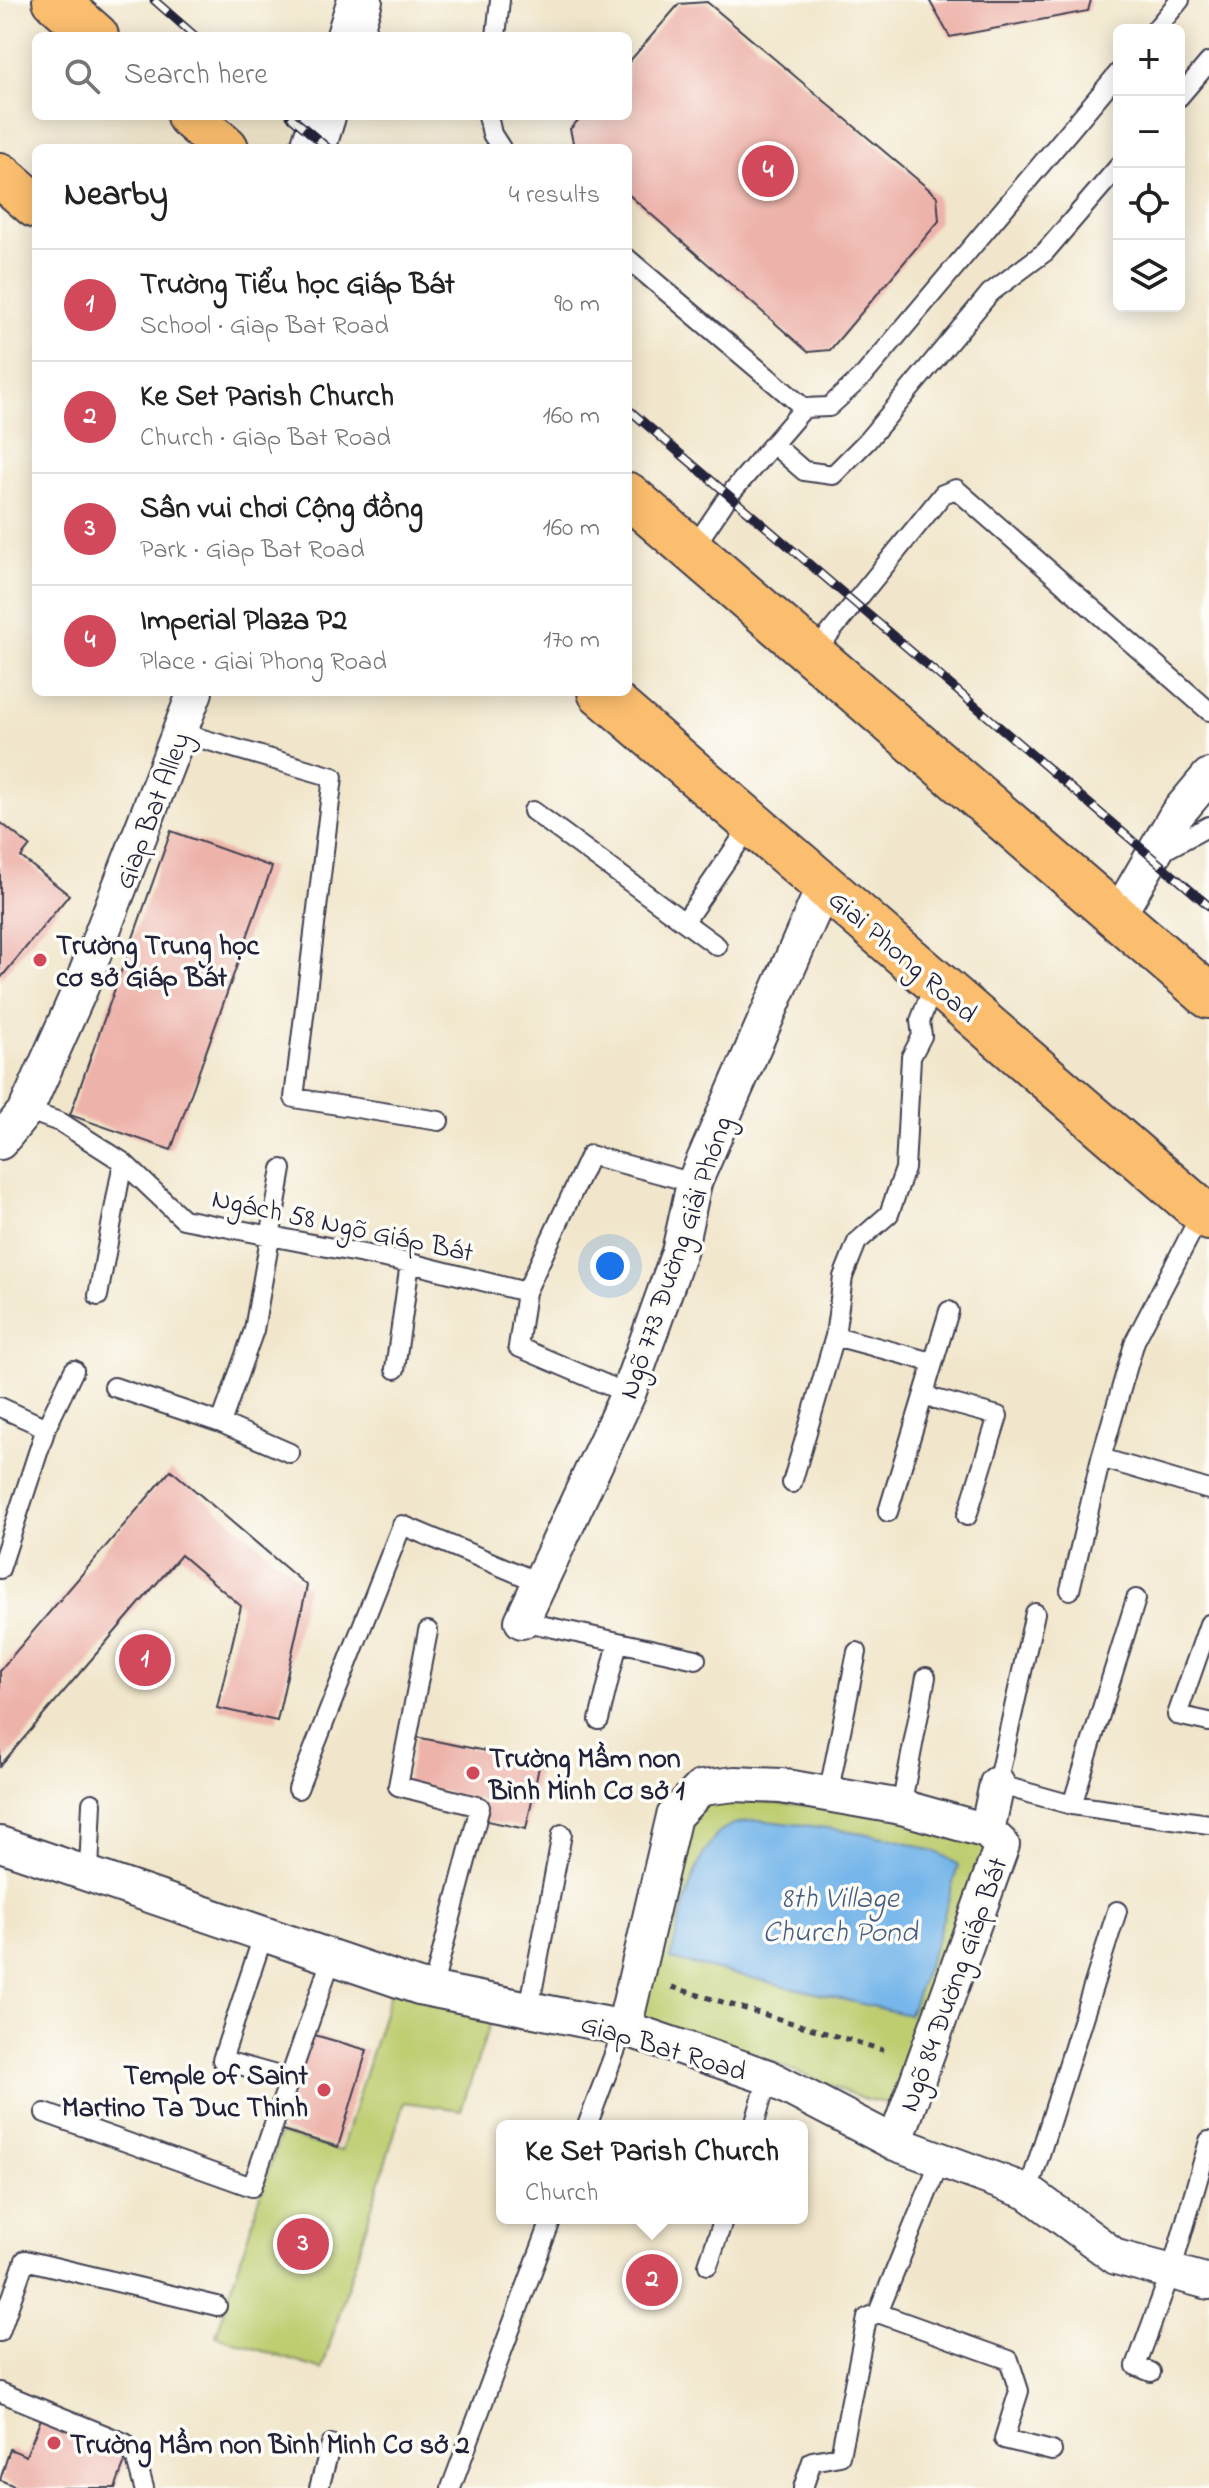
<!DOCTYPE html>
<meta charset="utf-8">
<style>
body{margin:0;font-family:"Indie Flower",sans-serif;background:#f2f2f2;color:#222}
.controls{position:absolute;right:24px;top:24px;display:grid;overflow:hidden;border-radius:12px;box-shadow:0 4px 20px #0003}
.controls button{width:72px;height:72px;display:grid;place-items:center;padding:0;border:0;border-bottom:2px solid #e0e0e0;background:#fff;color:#222;font:40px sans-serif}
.you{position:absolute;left:610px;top:1266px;width:28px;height:28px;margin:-20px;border:6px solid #fff;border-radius:50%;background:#1a73e8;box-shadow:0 0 0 12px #1a73e833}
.badge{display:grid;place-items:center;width:52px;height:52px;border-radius:50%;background:#d1495b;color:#fff;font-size:26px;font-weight:700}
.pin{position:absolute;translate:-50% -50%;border:4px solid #fff;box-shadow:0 2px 8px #0006}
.popup{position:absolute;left:496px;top:2120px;width:312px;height:104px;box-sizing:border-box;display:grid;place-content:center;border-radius:12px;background:#fff;filter:drop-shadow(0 2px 6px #0005);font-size:26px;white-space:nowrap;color:#767676}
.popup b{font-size:30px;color:#222}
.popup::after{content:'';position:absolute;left:50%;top:100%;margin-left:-16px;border:16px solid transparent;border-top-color:#fff}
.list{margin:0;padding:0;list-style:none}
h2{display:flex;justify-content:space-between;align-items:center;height:104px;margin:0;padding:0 32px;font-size:34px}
h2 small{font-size:26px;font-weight:400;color:#767676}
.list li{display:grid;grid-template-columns:52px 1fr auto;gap:24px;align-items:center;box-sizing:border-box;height:112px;padding:0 32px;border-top:2px solid #e0e0e0}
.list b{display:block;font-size:30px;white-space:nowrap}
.list p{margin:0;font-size:26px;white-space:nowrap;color:#767676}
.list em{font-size:26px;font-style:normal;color:#767676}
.icon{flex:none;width:44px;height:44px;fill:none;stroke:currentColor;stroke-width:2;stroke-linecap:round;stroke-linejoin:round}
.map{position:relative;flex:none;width:1209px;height:2488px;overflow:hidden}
.search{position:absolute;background:#fff;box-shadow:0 4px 20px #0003;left:32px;top:32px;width:600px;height:88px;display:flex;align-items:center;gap:20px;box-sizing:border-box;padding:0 28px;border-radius:12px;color:#767676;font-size:30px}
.panel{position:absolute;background:#fff;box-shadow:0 4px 20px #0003;left:32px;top:144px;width:600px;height:552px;border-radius:12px}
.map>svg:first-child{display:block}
.green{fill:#bdcd70;stroke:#707856;stroke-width:2}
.water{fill:#76b6ea;stroke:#4c6c92;stroke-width:2}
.building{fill:#edb3aa}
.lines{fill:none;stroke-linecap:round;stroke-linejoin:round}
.service-casing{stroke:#413f51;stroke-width:22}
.minor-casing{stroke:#413f51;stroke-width:38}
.tertiary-casing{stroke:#413f51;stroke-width:48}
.primary-casing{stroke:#413f51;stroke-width:48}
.path{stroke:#413f51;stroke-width:5;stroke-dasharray:6 6;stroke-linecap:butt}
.service{stroke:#fff;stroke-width:18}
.minor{stroke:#fff;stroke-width:34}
.tertiary{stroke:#fff;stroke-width:44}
.primary{stroke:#fbbe6e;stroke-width:44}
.rail-casing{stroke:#22223b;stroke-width:9}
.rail{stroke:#fdfcf7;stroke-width:6;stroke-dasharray:18;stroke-linecap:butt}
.poi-dot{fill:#d1495b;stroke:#fdfcf7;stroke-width:3}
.labels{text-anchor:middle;stroke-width:7;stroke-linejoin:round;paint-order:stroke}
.street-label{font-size:28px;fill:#22223b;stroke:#fdfcf7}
.poi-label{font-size:28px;font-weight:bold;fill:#22223b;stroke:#fdfcf7;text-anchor:start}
.water-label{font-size:30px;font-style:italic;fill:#445d81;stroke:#fdfcf7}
</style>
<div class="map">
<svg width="1209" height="2488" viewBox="0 0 1209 2488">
<rect width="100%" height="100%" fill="#fdfcf7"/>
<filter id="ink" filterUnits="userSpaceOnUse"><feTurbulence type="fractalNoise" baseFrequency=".0125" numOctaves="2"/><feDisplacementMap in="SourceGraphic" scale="16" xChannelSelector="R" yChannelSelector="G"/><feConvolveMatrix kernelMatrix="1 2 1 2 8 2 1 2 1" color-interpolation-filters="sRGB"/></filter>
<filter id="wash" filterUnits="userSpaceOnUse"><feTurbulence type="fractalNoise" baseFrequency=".006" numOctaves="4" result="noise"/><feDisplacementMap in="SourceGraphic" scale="32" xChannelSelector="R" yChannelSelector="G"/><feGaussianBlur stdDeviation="1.8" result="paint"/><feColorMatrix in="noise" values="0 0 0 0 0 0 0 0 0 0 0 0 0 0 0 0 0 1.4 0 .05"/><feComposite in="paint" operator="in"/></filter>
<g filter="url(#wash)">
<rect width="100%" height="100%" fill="#f1e6cb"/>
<!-- green -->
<path class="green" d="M712,1798L898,1812L993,1845L905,2096L888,2103L864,2099L708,2036L640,2019L680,1826Z
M391,1990L494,2012L461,2110L404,2102L322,2370L216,2336L280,2134L341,2151Z"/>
<!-- water -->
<path class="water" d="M757,1820C805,1825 925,1835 958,1865L938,1936L909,2015L670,1959C680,1924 694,1846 727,1827C736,1822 747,1821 757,1820Z"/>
<g id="blocks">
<!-- building -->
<path class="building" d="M929,0H1091L1088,11L950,37Z
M707,2L937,196L939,221L830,350L808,352L628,194V148L574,147L570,129L582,116H628V63L679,4Z
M0,822L30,846L21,857L69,895L0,979Z
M171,831L272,867L171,1150L70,1115Z
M171,1470L307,1586L277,1721L217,1708L241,1606L181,1555L0,1766V1670Z
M416,1737L540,1762L526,1829L482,1820L486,1801L406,1784Z
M311,2034L367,2050L338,2147L282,2130Z
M43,2414L128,2454L115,2488H19L0,2480L10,2449L26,2456Z"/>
</g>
</g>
<g filter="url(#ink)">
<use href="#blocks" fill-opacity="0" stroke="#413f51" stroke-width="2"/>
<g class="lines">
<!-- service casing -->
<g class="service-casing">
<path id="service" d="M1155,30L1180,0
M496,36L500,0
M1179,97L1209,62
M488,116L492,134L501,148
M628,259L804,408L829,407L864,375L1119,72
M774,445L804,471L833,475L867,441L990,293L1045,252L1119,166
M692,550L730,494L804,408
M813,654L943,494L956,489L1209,711
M182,733L333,777L294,1098L439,1121
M533,811L717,946
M1159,853L1209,826
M685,921L752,823
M26,1110L62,1123L123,1162L183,1219L410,1263L526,1292
M98,1296L123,1162
M835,1336L932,1362
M395,1369L410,1263
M114,1387L221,1423L290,1453
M628,1394L518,1347L526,1292L590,1155L694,1183
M924,1396L998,1416L967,1516
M0,1407L46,1428
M221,1423L254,1330L282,1169
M1101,1458L1209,1490
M792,1483L835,1336L843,1277L857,1242L889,1214L905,1169L911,1057L922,1036L920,1021L935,981
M888,1512L949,1311
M0,1569L46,1428L74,1370
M1070,1590L1101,1458L1135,1341L1202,1212
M1035,1613L997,1784L1072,1805L1209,1824
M522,1621L696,1659
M1209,1624L1177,1715L1209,1722
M428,1631L398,1786L480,1807L432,1990
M599,1720L618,1642
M298,1789L402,1525L538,1582
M828,1795L857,1652
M1072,1805L1136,1599
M901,1807L926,1677
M89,1871L92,1803
M264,1933L222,2060L290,2079
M529,2009L562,1834
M45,2113L252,2187L332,1957
M587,2126L624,2028
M754,2126L768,2077
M1028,2192L1117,1911
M708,2265L724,2218
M878,2313L1009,2360L1019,2391L1004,2439L1052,2451
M0,2332L25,2260L217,2306
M1151,2372L1136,2366L1171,2272L1209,2141
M0,2392L125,2443L136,2459L144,2488
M319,2488L331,2444
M451,2488L552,2218
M803,2488L812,2461L840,2456L867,2318L878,2313L940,2161"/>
</g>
<!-- minor casing -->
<g class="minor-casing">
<path id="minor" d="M1117,917L1177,814L1209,776
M0,1142L26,1110L81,987L195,692
M522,1621L628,1394L679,1252L694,1183L824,886
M987,1831L997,1784
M0,1844L419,1987L624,2028L768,2077L895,2143L1028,2192L1116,2257L1209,2282
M624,2028L674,1816L701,1788L735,1784L781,1786L901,1807L987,1831L1002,1845L895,2143"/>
</g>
<!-- tertiary casing -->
<g class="tertiary-casing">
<path id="tertiary" d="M349,36L360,0
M313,148L323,116"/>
</g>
<!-- primary casing -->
<g class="primary-casing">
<path id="primary" d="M55,0L96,36
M189,116L226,148
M0,175L36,206
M628,495L1209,996
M600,692L1209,1218"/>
</g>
<!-- path -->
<path class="path" d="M672,1987L883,2050"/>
<!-- service -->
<use href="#service" class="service"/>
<!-- minor -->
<use href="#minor" class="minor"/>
<!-- tertiary -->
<use href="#tertiary" class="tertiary"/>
<!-- primary -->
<use href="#primary" class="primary"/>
<!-- rail casing -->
<g class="rail-casing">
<path id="rail" d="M154,0L195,36
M290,116L328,148
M628,409L1209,906"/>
</g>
<!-- rail -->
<use href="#rail" class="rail"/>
</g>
</g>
<!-- markers -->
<g class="poi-dot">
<circle cx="40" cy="960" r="8"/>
<circle cx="473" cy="1773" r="8"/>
<circle cx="324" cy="2090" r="8"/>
<circle cx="54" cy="2443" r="8"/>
</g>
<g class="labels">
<!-- street labels -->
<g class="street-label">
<text transform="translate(151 810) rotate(-69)" y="10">Giap Bat Alley</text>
<text transform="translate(904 955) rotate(41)" y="10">Giai Phong Road</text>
<text transform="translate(343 1224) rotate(12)" y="10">Ngách 58 Ngõ Giáp Bát</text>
<text transform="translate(674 1257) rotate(-71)" y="10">Ngõ 773 Đường Giải Phóng</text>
<text transform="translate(952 1984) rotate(-70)" y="10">Ngõ 84 Đường Giáp Bát</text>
<text transform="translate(664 2046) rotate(17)" y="10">Giap Bat Road</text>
</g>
<!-- poi labels -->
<g class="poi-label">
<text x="56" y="954">Trường Trung học<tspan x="56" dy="32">cơ sở Giáp Bát</tspan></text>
<text x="489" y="1767">Trường Mầm non<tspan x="489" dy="32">Bình Minh Cơ sở 1</tspan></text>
<text x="308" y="2084" text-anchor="end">Temple of Saint<tspan x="308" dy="32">Martino Ta Duc Thinh</tspan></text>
<text x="70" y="2453">Trường Mầm non Bình Minh Cơ sở 2</text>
</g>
<!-- water labels -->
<g class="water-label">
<text x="840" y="1907">8th Village<tspan x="840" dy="34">Church Pond</tspan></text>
</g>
</g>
</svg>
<div class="controls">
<button>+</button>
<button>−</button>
<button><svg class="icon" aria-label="locate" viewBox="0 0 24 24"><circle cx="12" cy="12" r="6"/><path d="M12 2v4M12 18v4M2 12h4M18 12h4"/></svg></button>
<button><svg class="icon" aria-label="layers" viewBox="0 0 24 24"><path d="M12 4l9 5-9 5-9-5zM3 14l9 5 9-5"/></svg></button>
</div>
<div class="you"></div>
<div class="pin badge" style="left:145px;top:1660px">1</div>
<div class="pin badge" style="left:652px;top:2280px">2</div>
<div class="popup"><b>Ke Set Parish Church</b>Church</div>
<div class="pin badge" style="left:303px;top:2244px">3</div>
<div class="pin badge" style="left:768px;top:171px">4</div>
<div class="search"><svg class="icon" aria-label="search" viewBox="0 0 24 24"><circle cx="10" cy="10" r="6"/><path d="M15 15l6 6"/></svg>Search here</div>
<section class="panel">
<h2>Nearby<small>4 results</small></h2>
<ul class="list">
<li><span class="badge">1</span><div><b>Trường Tiểu học Giáp Bát</b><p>School · Giap Bat Road</p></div><em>90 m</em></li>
<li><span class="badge">2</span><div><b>Ke Set Parish Church</b><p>Church · Giap Bat Road</p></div><em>160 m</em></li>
<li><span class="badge">3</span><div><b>Sân vui chơi Cộng đồng</b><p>Park · Giap Bat Road</p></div><em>160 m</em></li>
<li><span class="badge">4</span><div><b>Imperial Plaza P2</b><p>Place · Giai Phong Road</p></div><em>170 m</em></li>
</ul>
</section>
</div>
